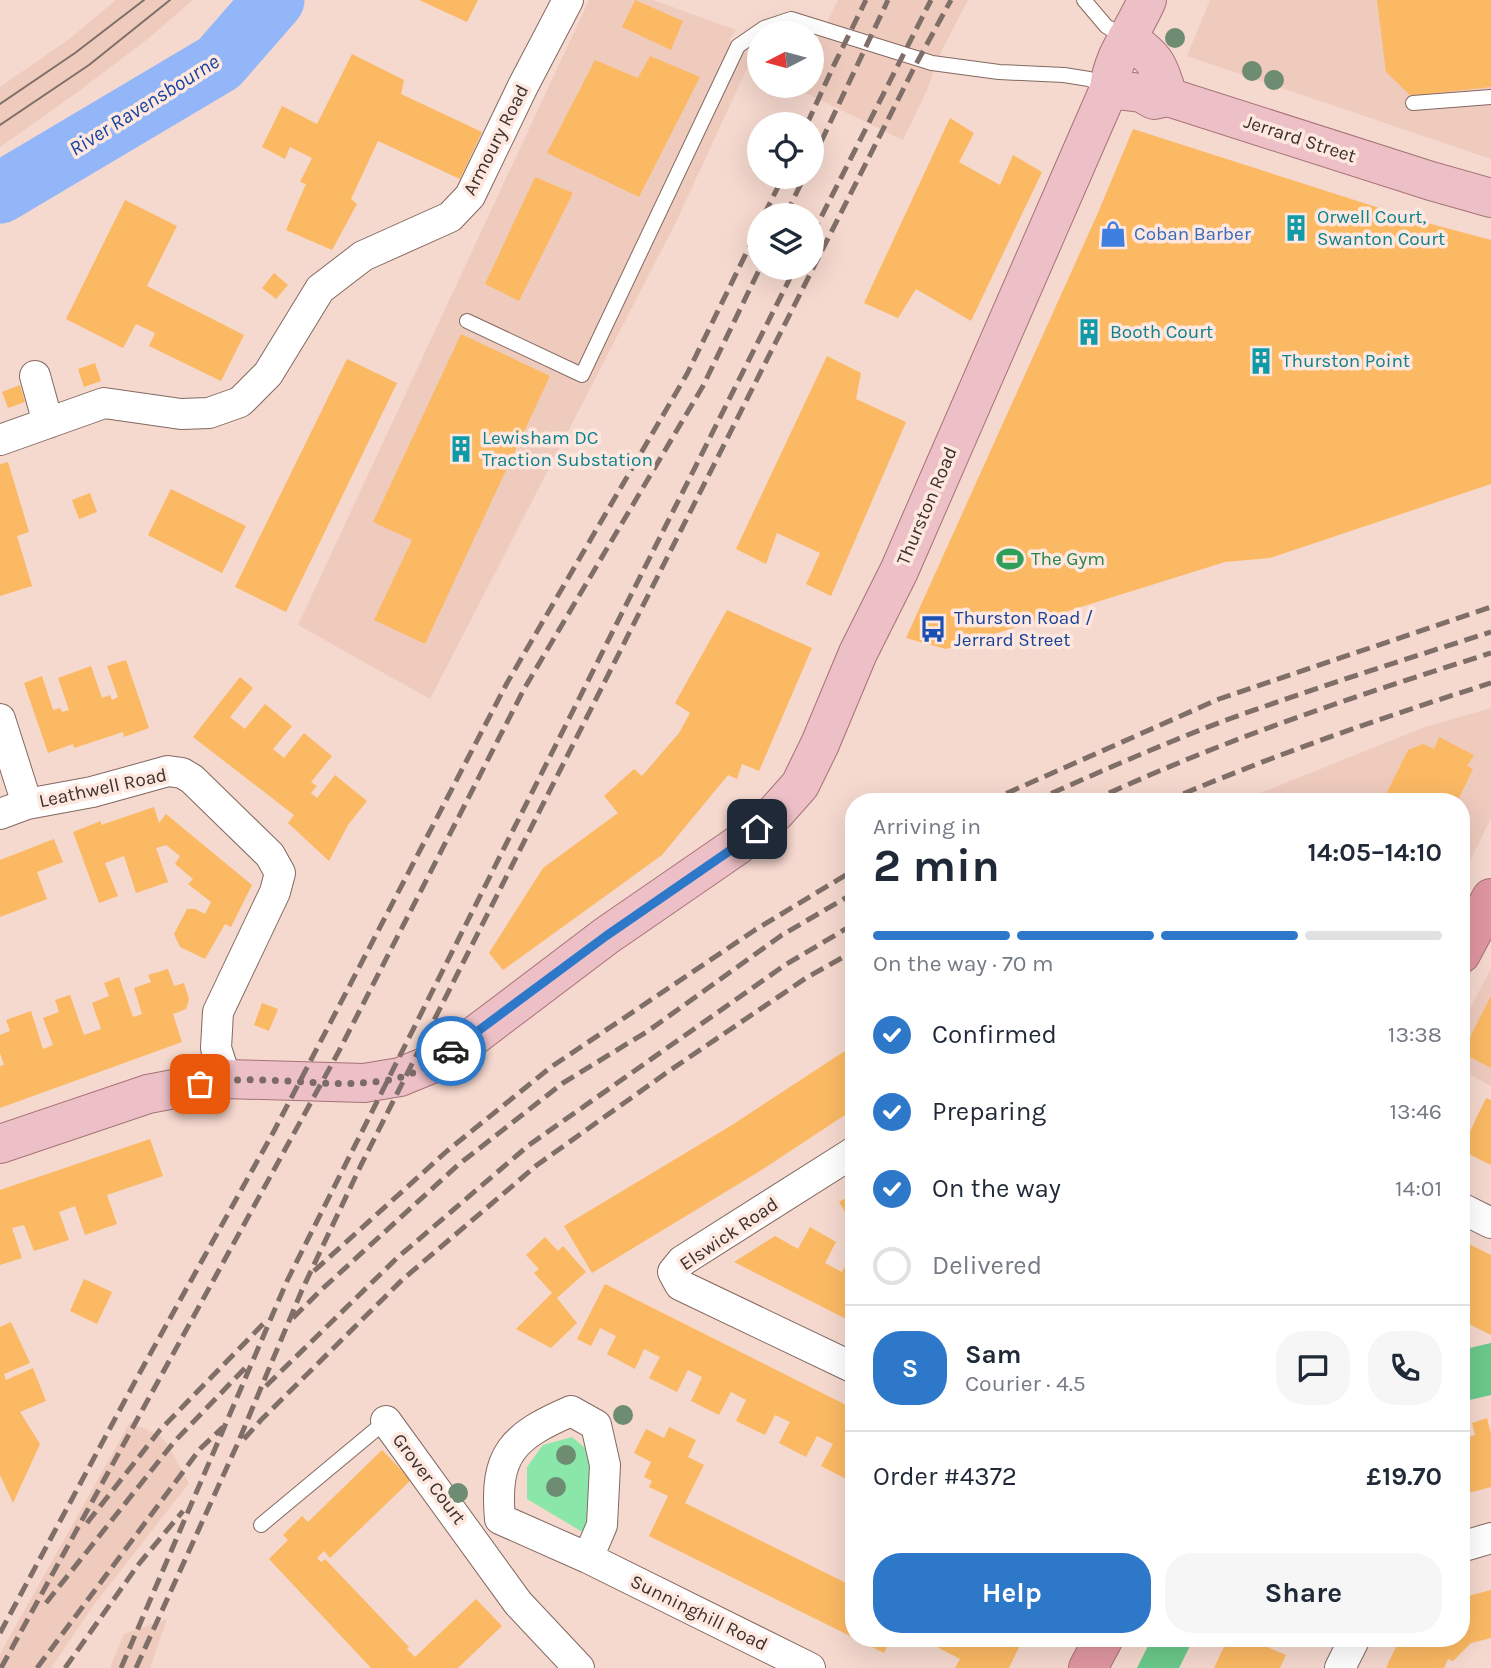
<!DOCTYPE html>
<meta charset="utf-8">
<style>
:root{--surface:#fff;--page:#f6f6f7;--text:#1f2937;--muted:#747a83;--line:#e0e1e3;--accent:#2e78c9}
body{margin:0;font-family:Karla,sans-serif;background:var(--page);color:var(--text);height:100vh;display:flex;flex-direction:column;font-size:26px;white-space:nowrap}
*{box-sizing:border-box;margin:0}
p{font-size:23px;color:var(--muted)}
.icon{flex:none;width:38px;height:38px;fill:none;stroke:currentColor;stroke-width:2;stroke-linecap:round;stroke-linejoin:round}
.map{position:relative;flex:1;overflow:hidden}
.side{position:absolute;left:845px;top:793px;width:625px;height:854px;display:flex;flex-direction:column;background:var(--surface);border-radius:28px;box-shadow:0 7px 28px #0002}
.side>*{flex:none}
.needle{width:46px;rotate:264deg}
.controls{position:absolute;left:747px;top:21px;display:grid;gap:14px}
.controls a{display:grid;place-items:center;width:77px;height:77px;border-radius:50%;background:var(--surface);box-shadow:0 7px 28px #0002;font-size:35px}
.pin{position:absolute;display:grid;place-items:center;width:60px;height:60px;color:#fff;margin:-30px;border-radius:14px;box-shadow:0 4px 10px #0006}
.courier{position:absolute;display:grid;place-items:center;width:70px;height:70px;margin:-35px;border:5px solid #2e78c9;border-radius:50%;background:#fff;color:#222;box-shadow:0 2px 9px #0007}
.head em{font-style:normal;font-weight:700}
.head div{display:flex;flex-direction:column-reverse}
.head{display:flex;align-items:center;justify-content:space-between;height:119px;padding:0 28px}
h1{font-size:46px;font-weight:700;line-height:52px}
.bar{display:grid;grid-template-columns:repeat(4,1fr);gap:10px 7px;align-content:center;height:84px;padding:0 28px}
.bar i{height:9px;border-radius:5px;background:var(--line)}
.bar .current{background:var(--accent)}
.bar p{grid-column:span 4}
.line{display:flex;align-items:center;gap:18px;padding:0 28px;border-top:2px solid var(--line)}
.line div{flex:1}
.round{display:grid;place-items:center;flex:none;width:74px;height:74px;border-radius:28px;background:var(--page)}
ol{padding:0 28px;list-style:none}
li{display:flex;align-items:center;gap:21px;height:77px}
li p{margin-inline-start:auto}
li .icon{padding:7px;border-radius:50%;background:var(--accent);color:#fff;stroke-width:4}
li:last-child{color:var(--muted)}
li i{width:38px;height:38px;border:4px solid var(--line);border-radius:50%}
.action{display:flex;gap:14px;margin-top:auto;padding:14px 28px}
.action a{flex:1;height:80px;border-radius:28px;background:var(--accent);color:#fff;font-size:28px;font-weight:700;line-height:80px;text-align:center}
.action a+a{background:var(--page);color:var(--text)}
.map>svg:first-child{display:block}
.built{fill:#efcbbe}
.green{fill:#8be7a9}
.forest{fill:#6ac98a}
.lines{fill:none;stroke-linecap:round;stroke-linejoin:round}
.river{stroke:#92b6f7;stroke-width:61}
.building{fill:#fbb963}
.lane-casing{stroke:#836960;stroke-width:16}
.street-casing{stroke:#836960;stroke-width:32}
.primary-casing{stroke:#a67277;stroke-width:40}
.highway-casing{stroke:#a67277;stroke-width:40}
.lane{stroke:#fff;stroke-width:14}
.street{stroke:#fff;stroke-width:30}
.primary{stroke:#ecc0c6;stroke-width:38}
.highway{stroke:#e096a0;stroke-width:38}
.tram{stroke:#806e68;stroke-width:2}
.rail{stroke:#806e68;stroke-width:5;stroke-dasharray:14 7;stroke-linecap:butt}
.tree{fill:#6e8c72}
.done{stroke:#7c6b65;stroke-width:7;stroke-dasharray:0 12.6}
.route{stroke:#2e78c9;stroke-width:9}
.labels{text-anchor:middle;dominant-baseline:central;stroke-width:7;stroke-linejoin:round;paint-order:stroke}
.street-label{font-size:19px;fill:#3b302c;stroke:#fee7de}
.culture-label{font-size:19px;fill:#0d838f;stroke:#fee7de;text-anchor:start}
.shop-label{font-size:19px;fill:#366cbe;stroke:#fee7de;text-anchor:start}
.leisure-label{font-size:19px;fill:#27864d;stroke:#fee7de;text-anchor:start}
.transit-label{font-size:19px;fill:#164399;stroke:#fee7de;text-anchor:start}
.water-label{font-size:21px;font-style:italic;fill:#15439f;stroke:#fee7de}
</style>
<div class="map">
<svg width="1491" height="1668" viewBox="0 0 1491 1668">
<rect width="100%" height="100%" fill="#f5d8ce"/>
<!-- built -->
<path class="built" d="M116 0H193L149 38 75 94 0 147V87L68 40Z
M589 0H653L736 30 729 40 755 51 675 224 430 699 298 625Z
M838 0H968L942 50 927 90 903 140 793 87 812 86V51Z
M1210 0H1491V159L1187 56Z
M1491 708V818L1461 879V802H1238L1425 727Z
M1491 968V1086L1461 1070V1026Z
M130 1422 160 1436 166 1442 189 1483 93 1606 51 1668H0V1654Z
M167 1619 150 1668H110L124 1634Z"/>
<!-- green -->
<path class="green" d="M572 1437 591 1453 586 1534 527 1499V1467L543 1445Z"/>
<!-- forest -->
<path class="forest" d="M1491 1343V1395L1461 1402V1350Z
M1152 1638H1194L1179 1668H1137Z"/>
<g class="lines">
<!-- river -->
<path class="river" d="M0 193 219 63 274 0"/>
</g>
<!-- building -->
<path class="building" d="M419 0H478L467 22Z
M635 0 683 21 671 50 622 27Z
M1377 0H1491V87L1411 96 1386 72Z
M352 54 404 80 401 94 482 132 460 179 378 141 351 199 357 204 332 250 286 230 306 184 300 182 312 158 290 147 285 159 262 147 282 106 317 124Z
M650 56 700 77 639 197 547 153 595 60 638 78Z
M950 118 974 133 959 162 1000 185 1013 155 1042 172 971 321 916 289 898 318 864 303Z
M1133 129 1420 221 1491 240V484L1270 558 1225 562 946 649 906 638 1097 215Z
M535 177 573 193 519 301 485 284Z
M125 200 177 226 147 286 244 335 221 381 149 346 155 333 136 324 123 348 66 319Z
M274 273 288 285 276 299 262 288Z
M461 334 550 376 425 644 374 620 412 540 373 522Z
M827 356 861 373 856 399 906 422 831 596 806 584 820 553 777 533 766 564 736 549Z
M347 359 397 383 286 612 235 587Z
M95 363 101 381 84 387 78 369Z
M20 385 25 402 8 408 2 392Z
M8 462 29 532 17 536 32 586 0 596V464Z
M171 489 246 526 222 573 148 535Z
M90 493 97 512 79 519 72 500Z
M727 610 812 648 759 771 742 764 737 779 728 775 662 855 503 970 489 953 543 868 618 813 604 796 634 769 642 776 679 733 690 713 675 703Z
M126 660 149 728 124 737 123 732 74 748 73 744 48 753 24 683 42 676 53 710 60 708 62 712 69 710 58 678 91 666 102 698 110 695 112 700 118 697 107 666Z
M240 677 253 688 230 717 245 729 265 704 292 726 273 749 284 758 304 733 332 756 311 782 317 786 311 793 317 798 335 775 367 801 348 825 329 861 288 823 294 815 193 737Z
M1439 737 1474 755 1467 766 1473 769 1457 802H1382L1408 750 1423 744 1434 749Z
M154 807 159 823 166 814 252 885 231 927 225 924 205 959 180 947 174 934 187 909H195L205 914 211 902 188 884 193 879 175 864 180 856 166 845 156 848 168 882 136 893 124 856 105 863 118 896 99 903 73 832 101 821V825Z
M54 839 63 862 37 872 47 899 0 917V860Z
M168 969 174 986 184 983 189 999 186 1009 173 1014 182 1042 0 1108V1066L4 1065 0 1053V1035L10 1031 6 1020 31 1011 43 1049 53 1045 43 1018 59 1012 55 1000 70 995 84 1035 101 1029 92 1003 109 996 104 983 119 977 133 1017 142 1014 134 988 151 982 148 975Z
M1491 996V1068L1462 1053Z
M262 1003 278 1009 269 1031 254 1025Z
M854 1045V1109L760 1171 592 1273 564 1226 732 1125Z
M1486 1098 1491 1100V1165L1461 1150Z
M150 1139 163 1176 107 1195 117 1224 85 1235 75 1206 59 1212 69 1240 34 1251 24 1225 12 1228 22 1258 0 1265V1190Z
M854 1193V1214L848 1217 839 1202Z
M810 1227 836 1242 825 1263 842 1272 854 1249V1323L734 1262 775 1236 798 1249Z
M545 1237 558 1251 563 1246 586 1272 557 1298 577 1323 551 1348 516 1329 552 1293 534 1273 539 1269 526 1255Z
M1461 1240 1491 1255V1335L1461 1320Z
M84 1279 112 1292 97 1324 70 1311Z
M605 1284 854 1409V1474L850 1481 821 1466 833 1444 817 1436 806 1457 779 1443 790 1422 775 1415 765 1435 736 1421 746 1400 731 1392 719 1415 691 1401 702 1377 688 1370 677 1392 649 1378 660 1357 644 1349 635 1369 607 1354 616 1336 600 1328 591 1346 577 1339Z
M11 1322 30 1363 4 1374 6 1380 33 1368 46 1401 20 1412 40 1444 13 1503 0 1475V1327Z
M1487 1418 1491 1434V1487L1461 1495V1439L1475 1435 1472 1423Z
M669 1427 696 1440 688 1457 704 1465 685 1503 854 1587V1638H891L884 1653 854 1638 649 1536 668 1496 649 1487 652 1481 644 1477 651 1462 634 1453 646 1429 664 1438Z
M382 1450 411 1480 330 1558 324 1551 317 1558 321 1562 325 1559 409 1647 407 1649 415 1657 476 1599 502 1626 458 1668H371L269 1559 288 1540 283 1535 302 1516 308 1522Z
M1491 1590V1638L1471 1643 1453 1661 1448 1659 1444 1668H1386L1400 1638H1461V1598Z
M938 1638H1021L1023 1639 1009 1668H955L960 1659 935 1646Z
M1228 1638H1260L1258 1643 1286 1655 1280 1668H1214Z
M1272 1638H1295L1291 1647Z"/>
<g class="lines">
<defs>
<path id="lane" d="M1084 0 1106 26 1125 38
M1413 103 1491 97
M467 321 582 375 738 46 764 28 791 19 932 63 999 72 1064 75 1089 79 1107 87
M261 1525 386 1421"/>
<path id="street" d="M35 376 48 423
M0 440 104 403 181 414 209 413 240 402 268 374 320 289 363 256 450 217 470 196 523 86 568 0
M0 719 27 804
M0 814 27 804 92 792 168 771 182 773 192 779 270 855 280 873 275 892 218 1012 216 1048 226 1079
M854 1152 682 1261 673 1272 680 1285 854 1368
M1461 1208 1491 1223
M386 1421 518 1603 579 1668
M500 1519 588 1558 810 1668
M500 1519C494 1454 513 1436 571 1411L596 1425 605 1465 602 1525 588 1558
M1461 1547 1491 1538
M1340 1668 1355 1638"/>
<path id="primary" d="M1127 38C1155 57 1159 64 1168 97
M1109 89 1141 93 1154 100 1168 97 1431 181 1491 198
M0 1144 148 1094 226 1079 364 1083 400 1077 434 1063 474 1036 606 936 738 845 776 812 800 785 820 744 858 653 899 571 1109 89C1112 55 1134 31 1147 0"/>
<path id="highway" d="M1461 954 1491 898
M1088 1668 1104 1638"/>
</defs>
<!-- lane casing -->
<use href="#lane" class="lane-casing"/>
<!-- street casing -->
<use href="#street" class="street-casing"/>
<!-- primary casing -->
<use href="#primary" class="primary-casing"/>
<!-- highway casing -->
<use href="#highway" class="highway-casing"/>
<!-- lane -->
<use href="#lane" class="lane"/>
<!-- street -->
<use href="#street" class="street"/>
<!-- primary -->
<use href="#primary" class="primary"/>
<!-- highway -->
<use href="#highway" class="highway"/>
<!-- tram -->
<path class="tram" d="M0 104 75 53 144 0
M0 125 89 65 170 0"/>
<!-- rail -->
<path class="rail" d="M807 124 833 67 866 0
M812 161 888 0
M764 215 783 177
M786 215 804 177
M812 235 931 0
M987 802 1219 699 1491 607
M1032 802C1097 773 1162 744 1229 719 1315 688 1403 660 1491 632
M1090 802C1219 741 1355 696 1491 653
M1164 802C1271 756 1380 718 1491 683
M314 1271 447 1151 551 1067 755 930 854 870
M293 1318 320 1291 458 1165 563 1083 648 1031 782 935 854 893
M266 1386 397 1258 529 1145 785 965 854 924
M244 1439 261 1420 402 1280 537 1165 669 1071 806 978 854 951
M87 1523 160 1430 268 1319
M46 1603 174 1442 247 1366
M0 1633 138 1376 274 1131 507 683 687 374 760 225
M1 1668 339 1051 524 689 703 386 760 268
M37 1668 200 1449 223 1427
M65 1668 138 1565 183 1511
M121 1668 287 1281 795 268
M136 1668 237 1445 302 1290 361 1165 915 66 951 0"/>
</g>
<!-- trees -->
<g class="tree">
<circle cx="1175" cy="38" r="10"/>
<circle cx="1252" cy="71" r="10"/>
<circle cx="1274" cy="80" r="10"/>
<circle cx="623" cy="1415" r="10"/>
<circle cx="566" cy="1455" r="10"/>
<circle cx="556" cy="1487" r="10"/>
<circle cx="458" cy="1493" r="10"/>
</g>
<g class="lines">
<!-- done -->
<path class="done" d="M200 1084C265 1071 333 1093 398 1078 417 1073 435 1062 451 1051"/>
<!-- route -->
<path class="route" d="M451 1051 606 936 738 845 757 829"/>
</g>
<!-- icons -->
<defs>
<symbol id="building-bare" viewBox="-9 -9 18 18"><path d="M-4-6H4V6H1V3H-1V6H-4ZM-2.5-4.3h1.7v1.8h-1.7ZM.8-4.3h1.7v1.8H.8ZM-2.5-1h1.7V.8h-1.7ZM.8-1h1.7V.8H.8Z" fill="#0f9aa8" stroke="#fee7de" stroke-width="2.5" paint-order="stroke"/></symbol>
<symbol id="shop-bare" viewBox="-9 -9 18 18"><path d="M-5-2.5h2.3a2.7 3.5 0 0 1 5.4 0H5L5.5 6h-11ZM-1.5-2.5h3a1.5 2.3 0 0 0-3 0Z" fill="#3f7fe0" stroke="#fee7de" stroke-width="2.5" paint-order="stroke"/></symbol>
<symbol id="stadium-bare" viewBox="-9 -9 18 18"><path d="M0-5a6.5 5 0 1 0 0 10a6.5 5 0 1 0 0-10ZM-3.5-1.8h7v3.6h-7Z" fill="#2e9e5b" stroke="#fee7de" stroke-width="2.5" paint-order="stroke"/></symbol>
<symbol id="bus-bare" viewBox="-9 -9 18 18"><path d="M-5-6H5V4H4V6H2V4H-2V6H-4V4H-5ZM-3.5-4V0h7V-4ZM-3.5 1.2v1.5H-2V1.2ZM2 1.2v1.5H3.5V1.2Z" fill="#1a4fb4" stroke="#fee7de" stroke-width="2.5" paint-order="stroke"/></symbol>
</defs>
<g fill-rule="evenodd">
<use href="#building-bare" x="1277" y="209" width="38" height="38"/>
<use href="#shop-bare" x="1094" y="215" width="38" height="38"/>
<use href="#building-bare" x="1070" y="313" width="38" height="38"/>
<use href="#building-bare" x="1242" y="342" width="38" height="38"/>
<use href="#building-bare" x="442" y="430" width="38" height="38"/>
<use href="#stadium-bare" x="991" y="540" width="38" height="38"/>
<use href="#bus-bare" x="914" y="610" width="38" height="38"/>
</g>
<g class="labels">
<!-- street labels -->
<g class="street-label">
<text transform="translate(1300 139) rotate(18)">Jerrard Street</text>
<text transform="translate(496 140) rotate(-63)">Armoury Road</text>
<text transform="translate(927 506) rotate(-67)">Thurston Road</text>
<text transform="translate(103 788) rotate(-12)">Leathwell Road</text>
<text transform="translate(729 1234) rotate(-34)">Elswick Road</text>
<text transform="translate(429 1479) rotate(53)">Grover Court</text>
<text transform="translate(699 1613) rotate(26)">Sunninghill Road</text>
</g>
<!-- culture labels -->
<g class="culture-label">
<text x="1317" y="217">Orwell Court,<tspan x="1317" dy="22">Swanton Court</tspan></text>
<text x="1110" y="332">Booth Court</text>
<text x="1282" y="361">Thurston Point</text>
<text x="482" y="438">Lewisham DC<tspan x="482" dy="22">Traction Substation</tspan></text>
</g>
<!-- shop labels -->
<g class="shop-label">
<text x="1134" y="234">Coban Barber</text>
</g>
<!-- leisure labels -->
<g class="leisure-label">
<text x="1031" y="559">The Gym</text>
</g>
<!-- transit labels -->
<g class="transit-label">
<text x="954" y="618">Thurston Road /<tspan x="954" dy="22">Jerrard Street</tspan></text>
</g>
<!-- water labels -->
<g class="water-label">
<text transform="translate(144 105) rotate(-32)">River Ravensbourne</text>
</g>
</g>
</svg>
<div class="controls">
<a><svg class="needle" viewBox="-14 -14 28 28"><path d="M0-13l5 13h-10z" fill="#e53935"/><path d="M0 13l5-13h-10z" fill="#747a83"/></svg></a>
<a><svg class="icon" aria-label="locate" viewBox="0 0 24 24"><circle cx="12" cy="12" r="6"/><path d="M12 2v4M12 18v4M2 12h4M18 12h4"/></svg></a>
<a><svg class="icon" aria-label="layers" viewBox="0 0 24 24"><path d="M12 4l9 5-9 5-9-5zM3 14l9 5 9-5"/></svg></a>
</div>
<div class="pin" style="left:200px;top:1084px;background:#ea580c"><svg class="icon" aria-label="bag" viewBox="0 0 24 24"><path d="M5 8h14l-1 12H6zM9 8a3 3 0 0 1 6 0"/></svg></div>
<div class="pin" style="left:757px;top:829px;background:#1f2937"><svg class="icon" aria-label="home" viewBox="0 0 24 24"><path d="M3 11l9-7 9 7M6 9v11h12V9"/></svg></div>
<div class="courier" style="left:451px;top:1051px"><svg class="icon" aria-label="car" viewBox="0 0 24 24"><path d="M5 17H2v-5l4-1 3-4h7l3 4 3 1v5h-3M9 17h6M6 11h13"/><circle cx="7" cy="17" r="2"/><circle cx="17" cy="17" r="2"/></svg></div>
<section class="side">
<div class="head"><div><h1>2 min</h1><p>Arriving in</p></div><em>14:05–14:10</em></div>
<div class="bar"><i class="current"></i><i class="current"></i><i class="current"></i><i></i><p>On the way · 70 m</p></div>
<ol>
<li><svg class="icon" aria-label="check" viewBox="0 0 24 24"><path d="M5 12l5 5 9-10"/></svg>Confirmed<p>13:38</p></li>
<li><svg class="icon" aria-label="check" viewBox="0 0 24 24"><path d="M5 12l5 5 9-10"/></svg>Preparing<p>13:46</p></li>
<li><svg class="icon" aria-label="check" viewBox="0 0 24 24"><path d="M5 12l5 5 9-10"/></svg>On the way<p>14:01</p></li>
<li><i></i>Delivered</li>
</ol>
<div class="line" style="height:126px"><b class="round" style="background:var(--accent);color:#fff">S</b><div><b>Sam</b><p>Courier · 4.5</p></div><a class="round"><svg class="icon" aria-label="chat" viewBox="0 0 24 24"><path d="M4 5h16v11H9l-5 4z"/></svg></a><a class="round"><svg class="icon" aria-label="phone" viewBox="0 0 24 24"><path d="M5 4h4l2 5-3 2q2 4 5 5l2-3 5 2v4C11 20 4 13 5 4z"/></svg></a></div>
<div class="line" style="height:91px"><div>Order #4372</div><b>£19.70</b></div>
<div class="action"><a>Help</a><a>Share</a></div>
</section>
</div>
